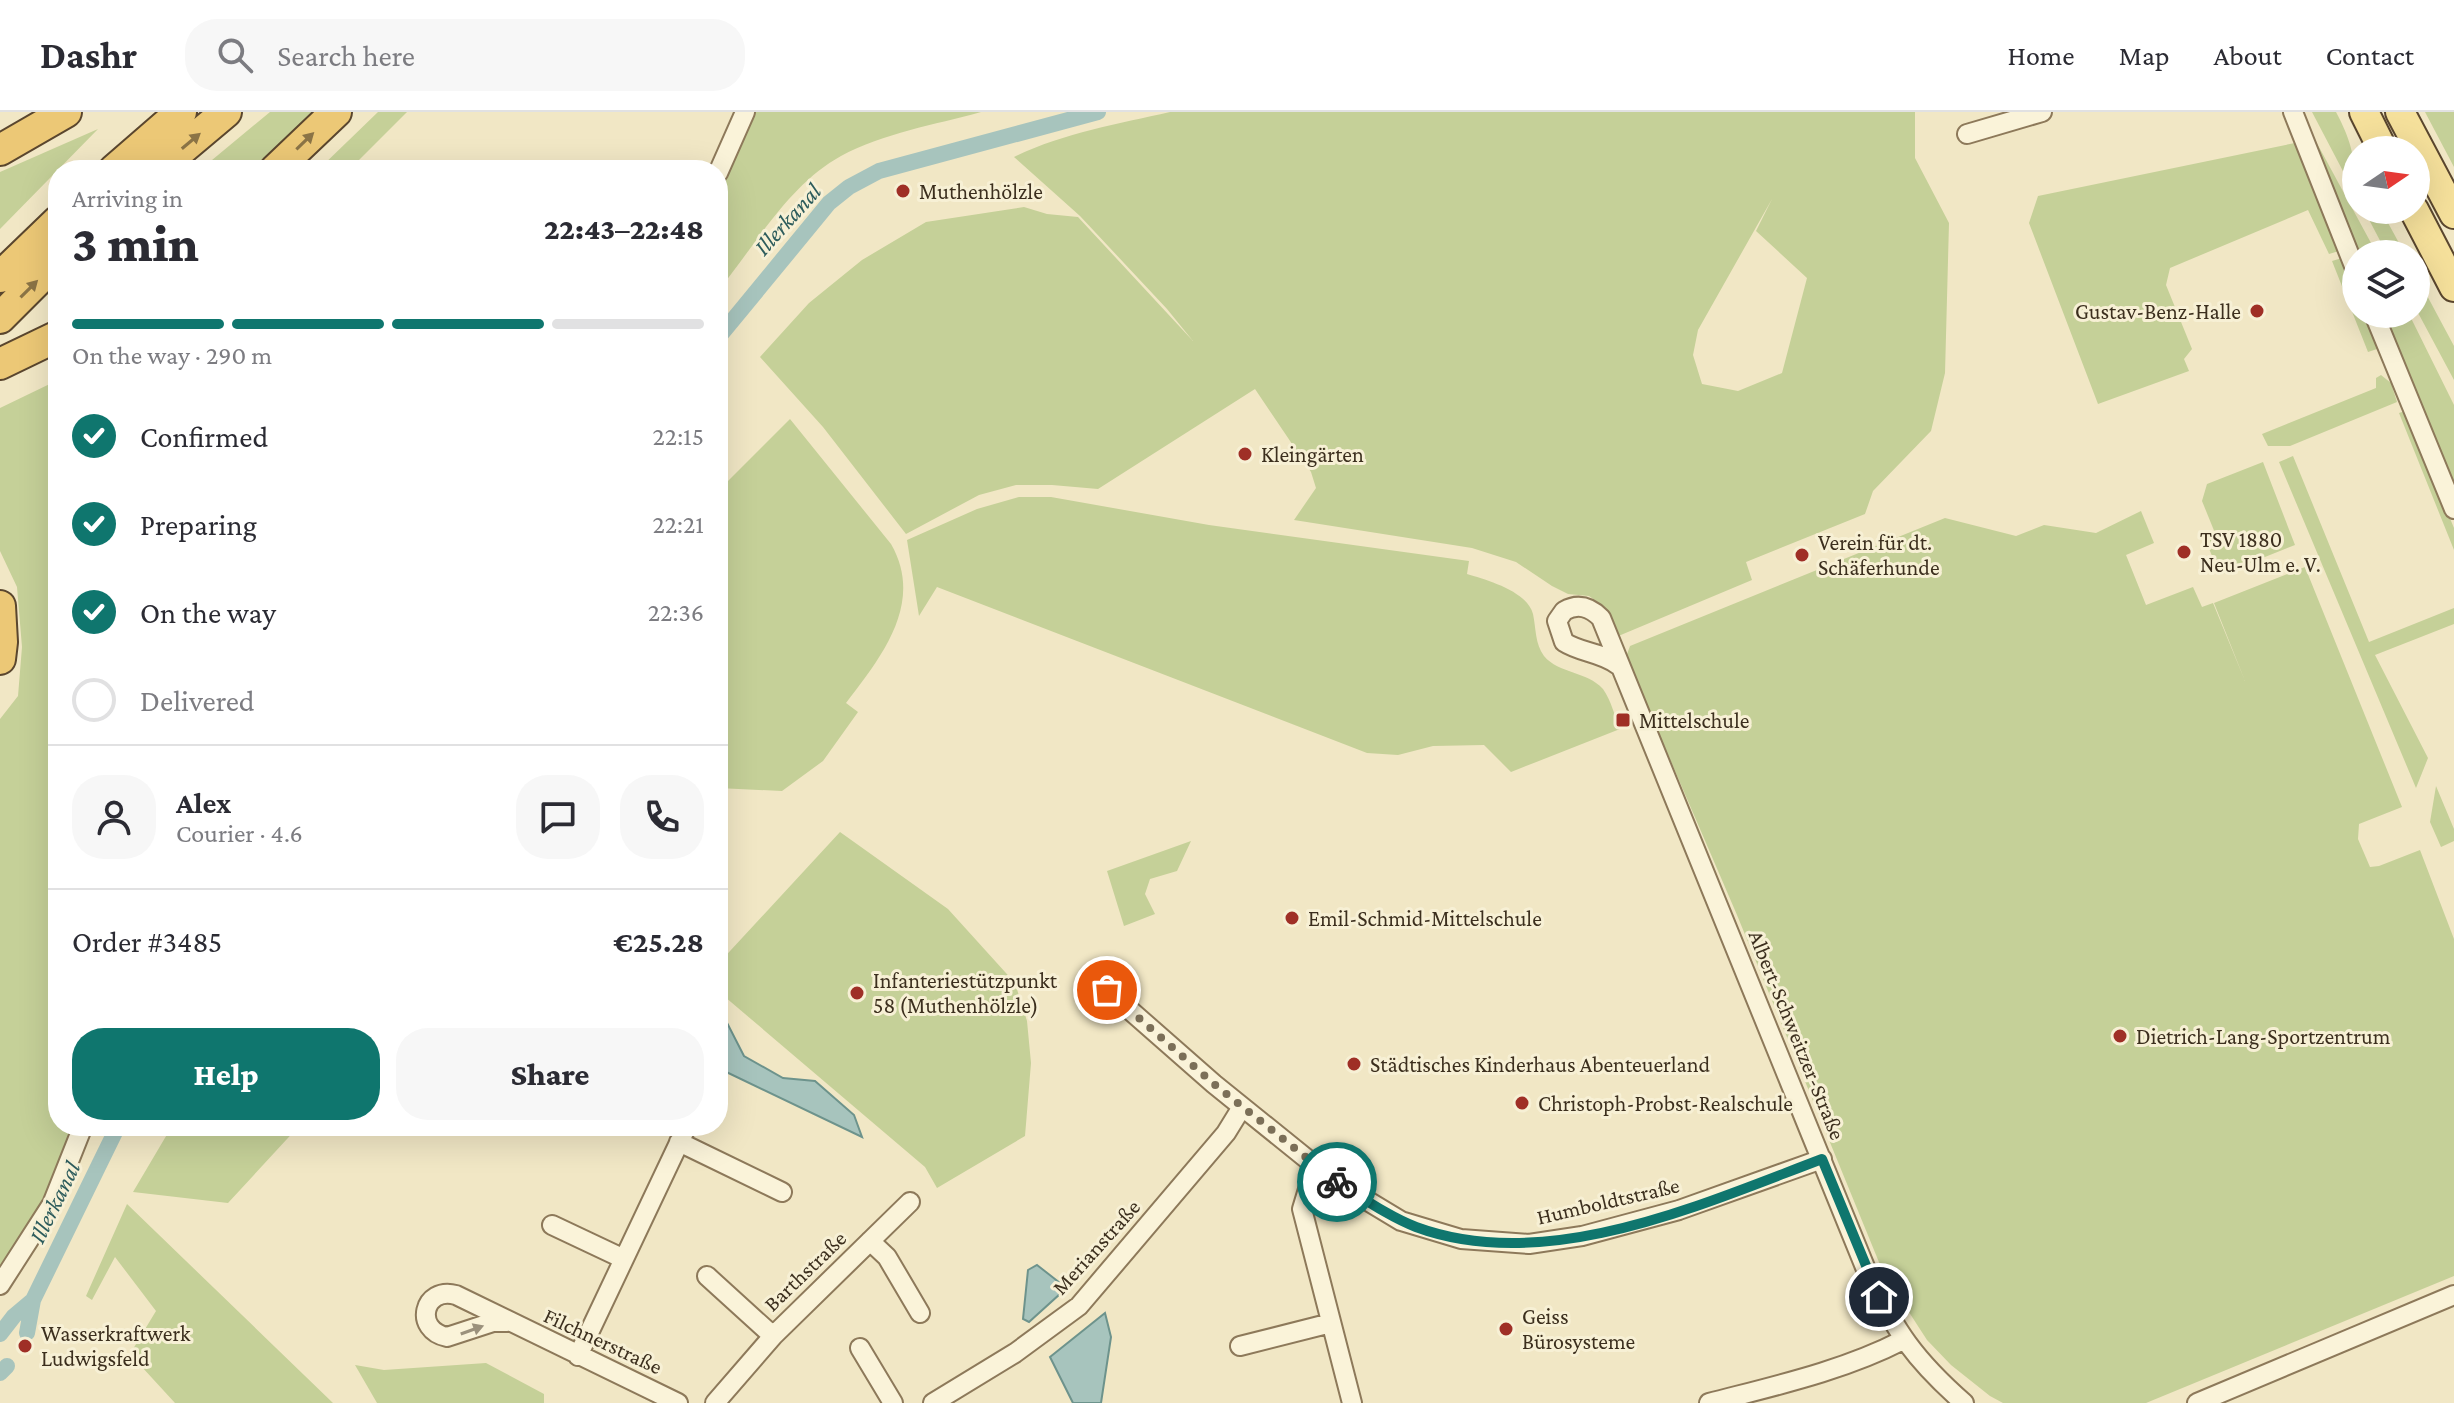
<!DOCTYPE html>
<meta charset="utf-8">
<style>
:root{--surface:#fff;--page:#f7f7f7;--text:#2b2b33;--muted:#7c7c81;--line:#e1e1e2;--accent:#0f766e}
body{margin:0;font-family:"Crimson Pro",serif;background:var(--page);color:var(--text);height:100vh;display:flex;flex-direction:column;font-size:30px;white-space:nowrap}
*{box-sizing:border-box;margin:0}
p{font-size:26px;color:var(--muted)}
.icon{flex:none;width:44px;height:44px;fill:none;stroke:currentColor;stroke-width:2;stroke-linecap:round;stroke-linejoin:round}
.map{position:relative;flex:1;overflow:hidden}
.side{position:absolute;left:48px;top:48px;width:680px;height:976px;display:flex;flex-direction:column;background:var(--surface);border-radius:32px;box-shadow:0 8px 32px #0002}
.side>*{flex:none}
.needle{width:52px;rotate:77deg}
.fabs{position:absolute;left:2342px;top:24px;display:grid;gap:16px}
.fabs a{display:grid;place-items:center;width:88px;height:88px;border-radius:50%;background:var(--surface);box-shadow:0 8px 32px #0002;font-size:40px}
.pin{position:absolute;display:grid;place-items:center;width:68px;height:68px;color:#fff;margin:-34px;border:4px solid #fff;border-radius:50%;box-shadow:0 2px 8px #0007}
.courier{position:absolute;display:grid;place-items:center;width:80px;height:80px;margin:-40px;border:6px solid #0f766e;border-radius:50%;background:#fff;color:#222;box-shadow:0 2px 10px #0007}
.headline em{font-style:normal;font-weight:800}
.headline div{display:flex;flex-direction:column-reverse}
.headline{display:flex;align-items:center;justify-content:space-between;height:136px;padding:0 24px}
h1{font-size:52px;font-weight:800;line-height:60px}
.bar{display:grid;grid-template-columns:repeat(4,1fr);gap:12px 8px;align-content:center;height:96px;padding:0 24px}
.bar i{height:10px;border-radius:6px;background:var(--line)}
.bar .on{background:var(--accent)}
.bar p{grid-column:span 4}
.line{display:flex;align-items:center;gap:20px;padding:0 24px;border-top:2px solid var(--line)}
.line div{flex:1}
.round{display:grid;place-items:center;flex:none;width:84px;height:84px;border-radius:32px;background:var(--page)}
ol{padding:0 24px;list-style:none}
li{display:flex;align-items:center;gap:24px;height:88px}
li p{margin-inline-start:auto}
li .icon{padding:8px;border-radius:50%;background:var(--accent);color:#fff;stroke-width:4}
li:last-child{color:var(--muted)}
li i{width:44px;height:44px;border:4px solid var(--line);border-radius:50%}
.button{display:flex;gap:16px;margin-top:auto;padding:16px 24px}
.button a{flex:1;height:92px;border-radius:32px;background:var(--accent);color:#fff;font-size:32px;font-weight:800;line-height:92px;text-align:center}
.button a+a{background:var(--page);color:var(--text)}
header{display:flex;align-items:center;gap:48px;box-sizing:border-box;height:112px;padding:0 40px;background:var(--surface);border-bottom:2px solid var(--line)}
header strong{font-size:38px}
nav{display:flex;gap:44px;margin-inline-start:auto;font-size:28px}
.search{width:560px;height:72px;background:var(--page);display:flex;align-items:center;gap:20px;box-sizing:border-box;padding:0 28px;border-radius:32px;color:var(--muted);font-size:30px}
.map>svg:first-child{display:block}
.green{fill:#c5d098;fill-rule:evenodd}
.water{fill:#a7c4bd;stroke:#6d938c;stroke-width:2}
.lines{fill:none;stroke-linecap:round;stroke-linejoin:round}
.canal{stroke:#a7c4bd;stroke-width:16}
.minor-casing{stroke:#8d795a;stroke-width:22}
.primary-casing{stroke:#5a462e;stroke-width:32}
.trunk-casing{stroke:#5a462e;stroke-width:34}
.minor{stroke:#faf3d9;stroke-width:18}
.primary{stroke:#f5e09b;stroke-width:28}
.trunk{stroke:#ecc876;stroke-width:30}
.oneway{fill:#8b7446}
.oneway2{fill:#9b917c}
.done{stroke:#7b6f58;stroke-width:8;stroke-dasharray:0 14.4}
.route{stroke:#0f766e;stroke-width:10}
.poi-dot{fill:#9f2f26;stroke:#f7f0d5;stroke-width:3}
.labels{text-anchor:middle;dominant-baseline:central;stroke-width:6;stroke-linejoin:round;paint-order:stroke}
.poi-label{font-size:22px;fill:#3c2f1e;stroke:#f7f0d5;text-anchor:start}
.street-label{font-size:22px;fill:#3c2f1e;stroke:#f7f0d5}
.water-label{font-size:24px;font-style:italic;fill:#2d5c5c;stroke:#f7f0d5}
</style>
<header>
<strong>Dashr</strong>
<div class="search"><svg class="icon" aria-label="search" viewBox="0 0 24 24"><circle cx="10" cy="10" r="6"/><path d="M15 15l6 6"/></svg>Search here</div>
<nav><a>Home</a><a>Map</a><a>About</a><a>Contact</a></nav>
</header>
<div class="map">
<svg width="2454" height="1291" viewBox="0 0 2454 1291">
<rect width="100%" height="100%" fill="#f1e7c5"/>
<!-- green -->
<path class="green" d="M270 0H317L251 58H200Z
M378 0H407L349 58H318Z
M753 0H981C934 13 884 21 841 44 790 72 757 130 722 174L718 171V82Z
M1170 0H1915V46L1949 111 1945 261 1931 319 1873 379 1865 402 1746 450 1752 468 1616 525 1606 496 1589 484 1568 482 1552 474 1516 450 1472 436 1294 408 1316 376 1311 360 1255 277 1098 377 1052 373H1016L979 383 906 422 823 315 760 245 809 191 862 148 926 110 1024 95 1047 102 1078 105 1193 229 1167 197 1080 104 1014 45C1063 21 1118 12 1170 0ZM1772 87 1756 119 1807 166 1782 261 1738 279 1702 272 1693 243 1698 218Z
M2300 0 2377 142H2356Z
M2312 0H2336C2352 30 2356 49 2356 84Z
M2425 0H2454V55Z
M98 17 0 117V60Z
M2295 31 2339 139 2329 142 2308 98 2170 156 2166 173 2192 237 2184 247 2189 259 2098 292 2029 111 2038 84Z
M2364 98H2381L2405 142H2387Z
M2342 146 2356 178V202H2366L2380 236 2368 240 2332 149Z
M2416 163 2454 234V268L2416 197Z
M2378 202H2409L2454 293V381Z
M2381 263 2391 271 2397 290 2290 334H2268L2262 322 2376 276V266Z
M58 268V1014H80L9 1174 0 1182V607L18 584 22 535 17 475 0 439V296Z
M2405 299 2454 416V438L2399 301Z
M790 307 891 432C925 491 881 545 846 591L858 600 823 649 782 679 718 676V379Z
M2293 344 2369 530 2454 496V512L2375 543 2428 646 2416 676 2279 350Z
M2263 350 2295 433 2220 463 2205 427 2215 421 2202 389 2207 372Z
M1019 385H1051L1209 413 1469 449 1467 462C1487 468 1527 479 1533 502 1536 516 1535 532 1544 544 1559 562 1587 559 1603 577 1611 588 1615 605 1620 617L1511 660 1484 633 1433 634 1398 643 1367 641 937 475 919 504 907 428 977 397Z
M2141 399 2154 431 2126 443 2146 493 2193 475 2202 495 2213 491 2245 569 2214 491 2305 455 2402 695 2359 712 2358 727 2370 755 2379 754 2420 738 2454 827V1164L2146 1291H2003L1990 1284 1951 1253 1927 1228 1883 1160 1737 803 1626 545 1630 534 1945 406 2016 424 2044 413 2096 421Z
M2436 674 2454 717V729L2441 735 2430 710Z
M840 720 948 797 1015 871 1027 909 1031 951 1025 1024 937 1076 925 1055 718 879V852Z
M1191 729 1177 759 1150 767 1145 782 1155 802 1124 814 1107 759Z
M172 1014H299L228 1091 133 1080Z
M127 1092 333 1291H175L130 1242 156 1199 115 1145 92 1188 86 1184Z
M486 1251 544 1282V1291H377L355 1253 384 1258Z"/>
<!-- water -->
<path class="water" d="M718 901H722L744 944 783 966 815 969 854 1003 862 1025 718 956Z
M1037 1153 1060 1171 1061 1181 1029 1210 1023 1207 1028 1158Z
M1105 1201 1111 1225 1101 1291H1073L1050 1245Z"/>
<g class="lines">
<!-- canal -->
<path class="canal" d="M718 226 829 91 849 75 879 59 1098 0
M27 1221 33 1188
M0 1222 14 1204 33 1188 118 1014
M0 1261 7 1254"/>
<defs>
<path id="minor" d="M2293 0 2356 159
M1967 22 2042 0
M718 61 745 0
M2374 202 2454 397
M1618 553C1601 540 1581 541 1564 530L1557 509 1564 499C1578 491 1590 495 1601 506L1867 1160C1895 1219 1915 1248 1964 1291
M1099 871 1214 972 1333 1068 1401 1109 1461 1127 1529 1132 1582 1124 1679 1098 1822 1047
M679 1030 782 1080
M1320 1058 1309 1074 1302 1097 1352 1291
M552 1113 624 1147
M870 1129 887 1145 920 1201
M707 1164 773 1224
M0 1173 52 1092 83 1014
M507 1210H493L447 1225C413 1218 423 1174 456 1183L678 1291
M1240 1234 1331 1211
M860 1236 893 1291
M578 1244 687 1014
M715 1291 773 1224 910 1090
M933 1291 1015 1241 1079 1194 1226 1021 1242 995
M1709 1291C1774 1274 1843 1259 1903 1228
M2197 1291 2454 1183"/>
<path id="primary" d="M2364 0 2383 38
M2400 0 2454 102
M2414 98 2454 175"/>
<path id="trunk" d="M0 38 66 0
M114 58 181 0
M157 58 226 0
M275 58 336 0
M0 165 58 109
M0 206 58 148
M0 252 58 224
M0 494 2 530 0 547"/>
</defs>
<!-- minor casing -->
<use href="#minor" class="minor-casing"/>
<!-- primary casing -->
<use href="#primary" class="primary-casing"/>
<!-- trunk casing -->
<use href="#trunk" class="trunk-casing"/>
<!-- minor -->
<use href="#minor" class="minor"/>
<!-- primary -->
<use href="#primary" class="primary"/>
<!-- trunk -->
<use href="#trunk" class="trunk"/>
</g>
<!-- one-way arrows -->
<defs><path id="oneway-solid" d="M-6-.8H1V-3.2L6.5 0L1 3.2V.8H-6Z" transform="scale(2)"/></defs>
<g class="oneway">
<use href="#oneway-solid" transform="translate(191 29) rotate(-40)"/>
<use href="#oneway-solid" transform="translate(305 29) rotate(-44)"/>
<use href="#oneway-solid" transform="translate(29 177) rotate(-45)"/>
</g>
<use class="oneway2" href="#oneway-solid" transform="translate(472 1218) rotate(-20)"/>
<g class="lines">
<!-- done -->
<path class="done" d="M1107 878 1214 972 1337 1070"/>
<!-- route -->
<path class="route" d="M1337 1070C1363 1086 1388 1104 1416 1115 1546 1163 1700 1093 1822 1047L1879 1185"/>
</g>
<!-- markers -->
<g class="poi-dot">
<circle cx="903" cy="79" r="8"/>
<circle cx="2257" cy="199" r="8"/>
<circle cx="1245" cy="342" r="8"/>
<circle cx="2184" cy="440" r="8"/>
<circle cx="1802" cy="443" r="8"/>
<rect x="1615" y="600" width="16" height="16" rx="4"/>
<circle cx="1292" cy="806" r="8"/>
<circle cx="857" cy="881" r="8"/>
<circle cx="2120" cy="924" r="8"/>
<circle cx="1354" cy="952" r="8"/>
<circle cx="1522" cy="991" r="8"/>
<circle cx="1506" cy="1217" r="8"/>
<circle cx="25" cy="1234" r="8"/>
</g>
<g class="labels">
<!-- poi labels -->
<g class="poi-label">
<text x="919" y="79">Muthenhölzle</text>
<text x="2241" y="199" text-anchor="end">Gustav-Benz-Halle</text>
<text x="1261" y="342">Kleingärten</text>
<text x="2200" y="427">TSV 1880<tspan x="2200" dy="25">Neu-Ulm e. V.</tspan></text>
<text x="1818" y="430">Verein für dt.<tspan x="1818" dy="25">Schäferhunde</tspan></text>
<text x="1639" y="608">Mittelschule</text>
<text x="1308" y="806">Emil-Schmid-Mittelschule</text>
<text x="873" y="868">Infanteriestützpunkt<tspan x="873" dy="25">58 (Muthenhölzle)</tspan></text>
<text x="2136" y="924">Dietrich-Lang-Sportzentrum</text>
<text x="1370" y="952">Städtisches Kinderhaus Abenteuerland</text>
<text x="1538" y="991">Christoph-Probst-Realschule</text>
<text x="1522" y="1204">Geiss<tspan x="1522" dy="25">Bürosysteme</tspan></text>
<text x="41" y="1221">Wasserkraftwerk<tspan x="41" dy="25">Ludwigsfeld</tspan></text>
</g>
<!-- street labels -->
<g class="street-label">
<text transform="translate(1797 923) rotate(68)">Albert-Schweitzer-Straße</text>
<text transform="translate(1608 1089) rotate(-13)">Humboldtstraße</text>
<text transform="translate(1096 1135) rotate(-48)">Merianstraße</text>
<text transform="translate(805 1159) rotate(-44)">Barthstraße</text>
<text transform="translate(603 1229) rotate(25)">Filchnerstraße</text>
</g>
<!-- water labels -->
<g class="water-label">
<text transform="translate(787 107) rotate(-48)">Illerkanal</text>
<text transform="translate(54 1090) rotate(-64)">Illerkanal</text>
</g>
</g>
</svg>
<div class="fabs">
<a><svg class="needle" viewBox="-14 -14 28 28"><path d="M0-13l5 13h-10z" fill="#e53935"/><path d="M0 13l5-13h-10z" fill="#7c7c81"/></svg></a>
<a><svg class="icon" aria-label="layers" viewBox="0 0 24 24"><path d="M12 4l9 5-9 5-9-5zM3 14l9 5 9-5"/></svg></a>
</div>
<div class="pin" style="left:1107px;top:878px;background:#ea580c"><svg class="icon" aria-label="bag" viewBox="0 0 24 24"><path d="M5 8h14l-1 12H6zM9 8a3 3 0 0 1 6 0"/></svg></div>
<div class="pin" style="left:1879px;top:1185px;background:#1f2937"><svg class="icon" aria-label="home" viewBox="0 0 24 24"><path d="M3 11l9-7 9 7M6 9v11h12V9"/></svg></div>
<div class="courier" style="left:1337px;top:1070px"><svg class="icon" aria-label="bike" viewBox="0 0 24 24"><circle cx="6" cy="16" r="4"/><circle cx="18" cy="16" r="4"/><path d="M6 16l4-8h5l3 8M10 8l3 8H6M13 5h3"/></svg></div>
<section class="side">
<div class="headline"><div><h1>3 min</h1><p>Arriving in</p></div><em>22:43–22:48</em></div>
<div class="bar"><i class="on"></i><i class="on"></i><i class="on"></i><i></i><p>On the way · 290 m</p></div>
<ol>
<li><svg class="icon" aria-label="check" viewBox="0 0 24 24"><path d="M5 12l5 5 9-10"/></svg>Confirmed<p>22:15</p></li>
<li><svg class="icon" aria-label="check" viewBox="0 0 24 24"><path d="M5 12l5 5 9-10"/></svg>Preparing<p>22:21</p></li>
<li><svg class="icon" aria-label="check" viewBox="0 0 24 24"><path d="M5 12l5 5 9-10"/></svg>On the way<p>22:36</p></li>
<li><i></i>Delivered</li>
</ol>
<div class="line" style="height:144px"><a class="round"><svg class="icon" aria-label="person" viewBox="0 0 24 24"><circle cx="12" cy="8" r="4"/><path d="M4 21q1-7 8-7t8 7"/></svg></a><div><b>Alex</b><p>Courier · 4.6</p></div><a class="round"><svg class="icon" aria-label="chat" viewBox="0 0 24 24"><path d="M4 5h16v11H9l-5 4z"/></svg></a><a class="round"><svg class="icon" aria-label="phone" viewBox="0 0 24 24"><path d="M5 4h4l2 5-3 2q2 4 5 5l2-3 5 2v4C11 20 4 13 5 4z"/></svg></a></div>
<div class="line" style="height:104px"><div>Order #3485</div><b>€25.28</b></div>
<div class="button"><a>Help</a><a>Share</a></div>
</section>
</div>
